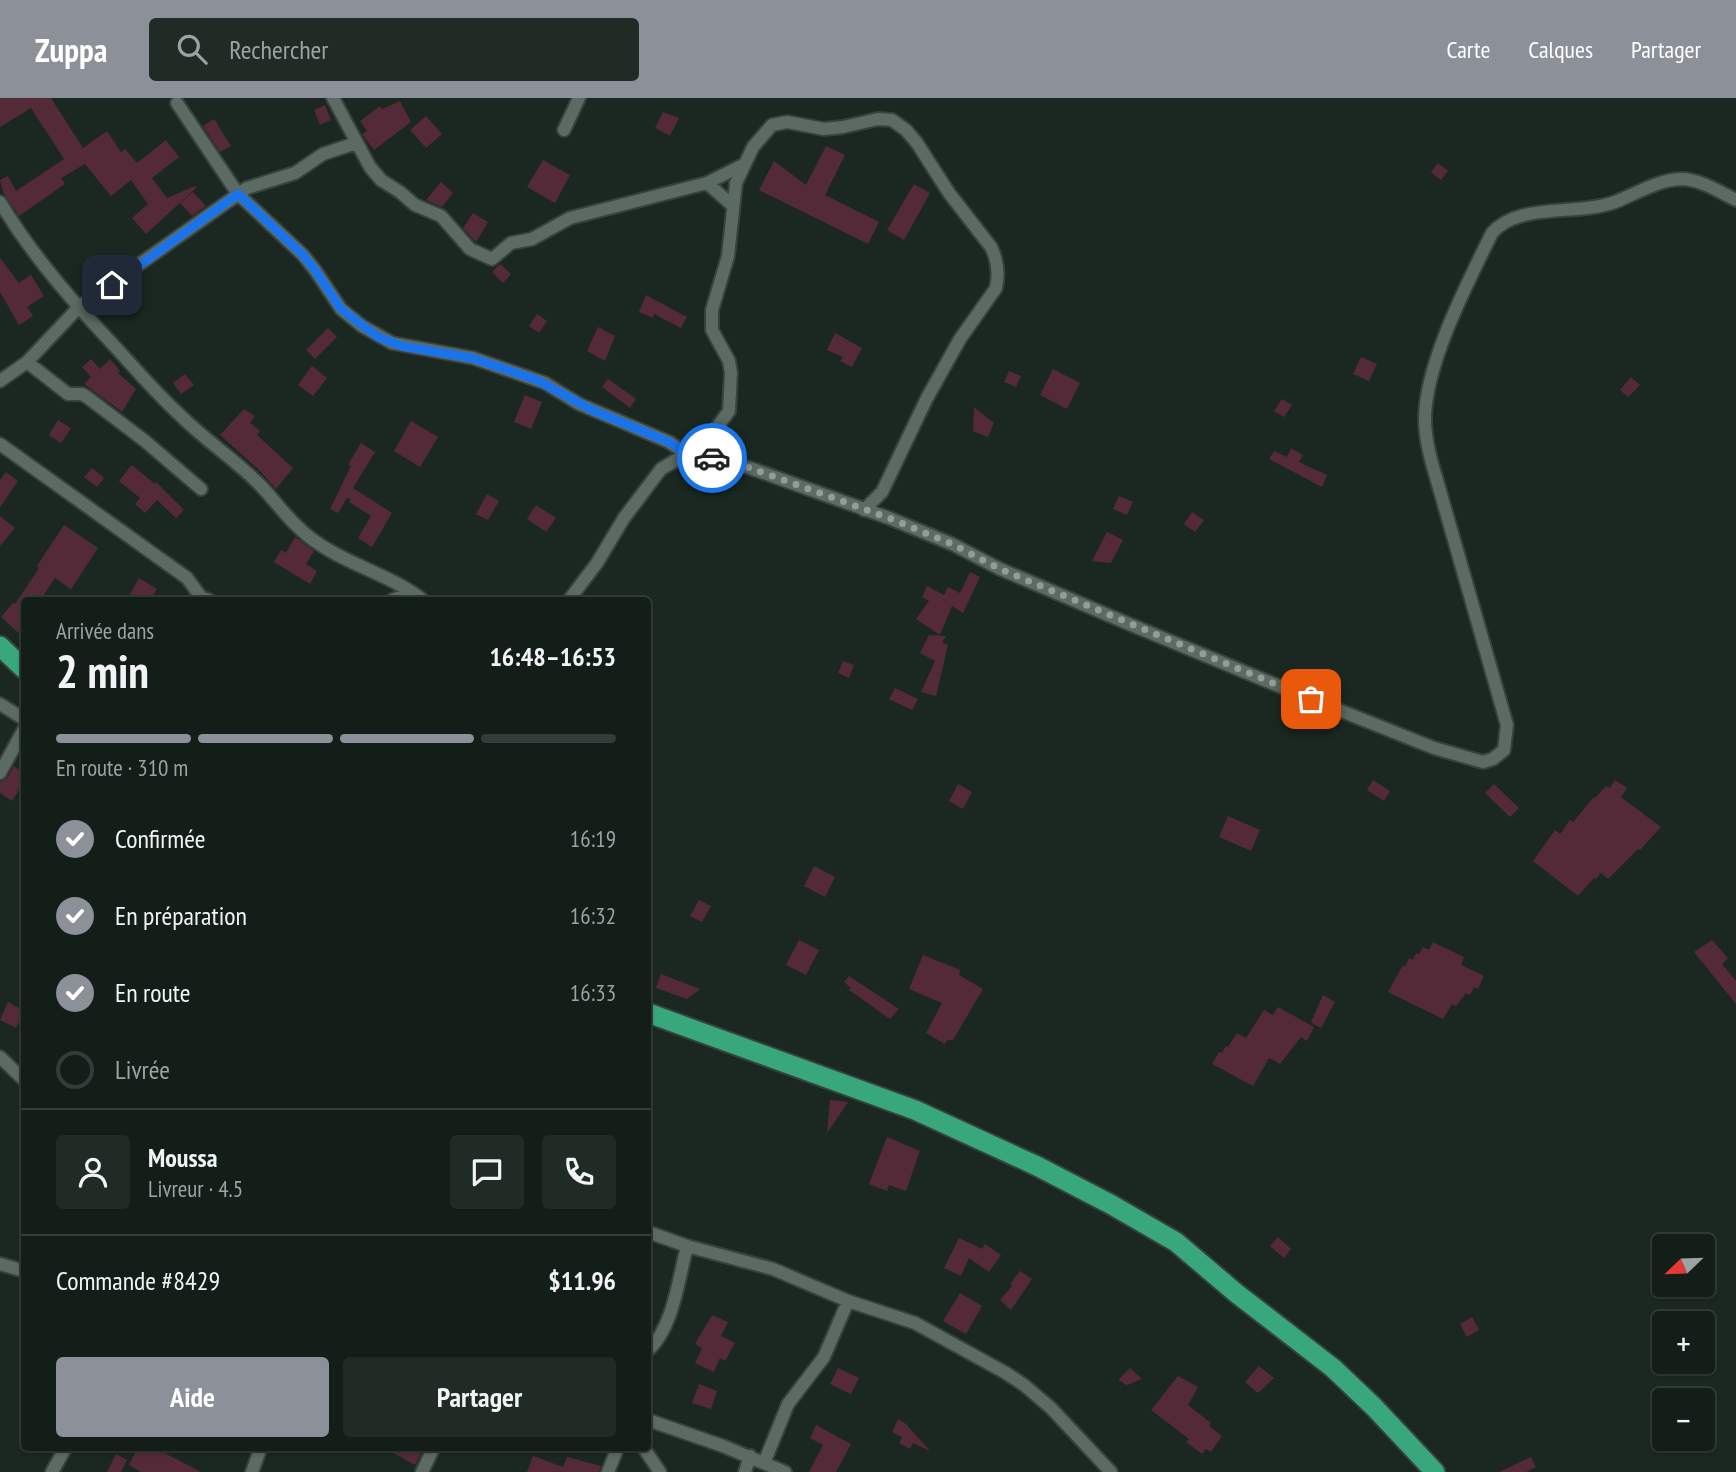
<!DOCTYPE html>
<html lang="fr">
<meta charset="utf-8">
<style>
:root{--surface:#141e19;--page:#212b26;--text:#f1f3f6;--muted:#9da2a2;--line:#333c38;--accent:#8c9099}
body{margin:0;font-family:"PT Sans Narrow",sans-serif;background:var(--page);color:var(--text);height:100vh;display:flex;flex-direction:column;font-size:26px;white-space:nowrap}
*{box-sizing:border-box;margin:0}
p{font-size:23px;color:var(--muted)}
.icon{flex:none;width:38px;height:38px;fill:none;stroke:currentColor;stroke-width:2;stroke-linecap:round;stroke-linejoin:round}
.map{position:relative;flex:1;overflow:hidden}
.panel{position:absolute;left:21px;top:499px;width:630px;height:854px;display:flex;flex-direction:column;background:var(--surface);border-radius:7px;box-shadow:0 2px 5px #0004,0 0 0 2px var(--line)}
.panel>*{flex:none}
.needle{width:46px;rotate:247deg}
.tools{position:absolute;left:1652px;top:1136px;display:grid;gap:14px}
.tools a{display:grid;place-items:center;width:63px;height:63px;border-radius:7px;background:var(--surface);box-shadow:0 2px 5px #0004,0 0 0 2px var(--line);font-size:35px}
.pin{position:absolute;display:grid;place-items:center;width:60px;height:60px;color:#fff;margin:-30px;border-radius:14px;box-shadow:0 4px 10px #0006}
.courier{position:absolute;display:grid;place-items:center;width:70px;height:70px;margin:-35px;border:5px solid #1a73e8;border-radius:50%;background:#fff;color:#222;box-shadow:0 2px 9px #0007}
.head em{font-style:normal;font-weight:600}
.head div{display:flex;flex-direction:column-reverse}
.head{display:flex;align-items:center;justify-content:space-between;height:119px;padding:0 35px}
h1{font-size:46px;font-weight:600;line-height:52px}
.bar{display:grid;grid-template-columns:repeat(4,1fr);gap:10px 7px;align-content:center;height:84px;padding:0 35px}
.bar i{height:9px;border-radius:5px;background:var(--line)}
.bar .active{background:var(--accent)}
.bar p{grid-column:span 4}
.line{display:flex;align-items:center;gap:18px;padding:0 35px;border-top:2px solid var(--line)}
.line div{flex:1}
.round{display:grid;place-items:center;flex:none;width:74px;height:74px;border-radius:7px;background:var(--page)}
ol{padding:0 35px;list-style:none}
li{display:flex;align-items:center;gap:21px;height:77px}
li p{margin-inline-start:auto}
li .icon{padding:7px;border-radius:50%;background:var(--accent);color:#fff;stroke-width:4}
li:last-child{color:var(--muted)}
li i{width:38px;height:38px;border:4px solid var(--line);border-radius:50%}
.cta{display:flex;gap:14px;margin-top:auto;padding:14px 35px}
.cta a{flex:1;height:80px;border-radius:7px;background:var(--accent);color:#fff;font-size:28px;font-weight:600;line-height:80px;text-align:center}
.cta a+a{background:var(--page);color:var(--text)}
header{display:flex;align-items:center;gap:42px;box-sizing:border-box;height:98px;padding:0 35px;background:var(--accent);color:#fff}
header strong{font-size:33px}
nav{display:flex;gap:38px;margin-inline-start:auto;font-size:24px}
.search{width:490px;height:63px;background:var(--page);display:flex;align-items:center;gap:18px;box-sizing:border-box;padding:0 24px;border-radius:7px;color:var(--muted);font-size:26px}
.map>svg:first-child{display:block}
.building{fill:#542a38}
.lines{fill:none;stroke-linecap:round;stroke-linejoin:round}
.minor-casing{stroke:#37423c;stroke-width:16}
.trunk-casing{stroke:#37423c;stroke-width:23}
.minor{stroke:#5b6a62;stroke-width:12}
.trunk{stroke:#38a77c;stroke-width:19}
.done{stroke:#939d97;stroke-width:7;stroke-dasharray:0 12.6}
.route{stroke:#1a73e8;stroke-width:9}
</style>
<header>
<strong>Zuppa</strong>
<div class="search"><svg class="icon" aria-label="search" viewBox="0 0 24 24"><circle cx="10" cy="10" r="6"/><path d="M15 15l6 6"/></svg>Rechercher</div>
<nav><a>Carte</a><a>Calques</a><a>Partager</a></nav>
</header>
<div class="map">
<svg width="1736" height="1374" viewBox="0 0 1736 1374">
<rect width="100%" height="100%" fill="#1b2821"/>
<!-- building -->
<path class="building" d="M0 0H51L83 50 107 33 121 54 125 51 137 65 166 42 179 59 152 80 167 100 195 88 196 90 146 136 132 120 148 106 131 82 111 98 85 66 61 80 65 86 19 118 4 96 0 82 8 78 16 93 64 61 31 10 0 29Z
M400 3 411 24 374 52 362 36 367 33 360 23 380 8 382 11Z
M325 7 331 22 320 27 314 12Z
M663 14 679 20 670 38 655 30Z
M426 18 442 36 426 50 410 32Z
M214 21 231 48 220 54 203 28Z
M826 48 845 57 825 97 879 124 868 146 759 92 774 63 806 87Z
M543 62 570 77 555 105 527 89Z
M1438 65 1448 73 1441 82 1431 74Z
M441 84 453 95 442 109 426 102Z
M914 86 930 95 904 142 887 132Z
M193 94 206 108 192 118 180 105Z
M473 115 488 124 476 144 463 130Z
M0 160 19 185 31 177 44 198 27 209 33 218 19 227 0 194Z
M500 166 511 176 503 185 492 174Z
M646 197 687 219 681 230 654 216 653 220 639 214Z
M537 216 547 223 539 235 529 228Z
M598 229 615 238 605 263 587 253Z
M328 230 337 239 315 261 306 252Z
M835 235 862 250 852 269 840 263 843 259 827 252Z
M1361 259 1377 266 1369 283 1353 276Z
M91 261 100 271 110 261 120 273 118 275 136 291 122 314 84 286 91 279 82 269Z
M312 268 327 280 313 298 298 287Z
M1053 271 1080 285 1067 311 1040 297Z
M1009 273 1021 278 1016 289 1004 284Z
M185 276 194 287 181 296 173 285Z
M1631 279 1640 287 1628 299 1620 292Z
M608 281 636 301 630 310 602 289Z
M525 297 542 304 531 331 514 324Z
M1282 301 1292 307 1284 319 1274 313Z
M974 309 994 325 988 339 973 333Z
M244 311 255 318 250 325 260 333 257 337 293 370 276 391 258 371 220 337Z
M58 322 71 330 61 345 49 337Z
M411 323 438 339 420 369 394 353Z
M361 345 375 354 353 390 392 415 372 449 358 440 371 418 349 404 351 401 347 400 338 415 330 411 351 368 348 367Z
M1291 350 1303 357 1299 364 1327 377 1322 389 1269 361 1274 353 1287 359Z
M132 367 155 386 156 384 184 412 176 420 157 402 145 415 135 406 140 400 119 383Z
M92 370 104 380 97 389 84 379Z
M6 374 18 383 0 409V382Z
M487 396 499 403 488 422 476 416Z
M1119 398 1133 404 1127 417 1113 411Z
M536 407 556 420 546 434 527 421Z
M1192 414 1204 422 1195 434 1184 426Z
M0 418 15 430 0 448Z
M64 427 98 450 71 491 55 480 40 502H24V540L1 519 13 505 15 506 39 470 37 468Z
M1107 434 1123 442 1111 465 1092 463Z
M295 439 314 453 306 466 317 473 310 486 274 464 281 452 286 455Z
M970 474 980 479 963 515 952 508 940 537 916 521 929 503 922 499 927 488 944 497 948 489 960 495Z
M139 480 157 491 150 502H140L130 496Z
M929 537 946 538 942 544 948 547 936 598 921 594 935 563 920 555Z
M843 563 854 567 849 580 838 575Z
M895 590 918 601 912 612 889 601Z
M14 668 24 675V684L12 703 0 695V684L7 680Z
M1373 682 1390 693 1384 703 1367 692Z
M1615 682 1627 690 1621 699 1661 729 1640 752 1638 751 1608 781 1601 775 1596 781 1594 780 1578 798 1533 763 1555 732 1560 736 1570 722 1573 724 1594 699 1595 700 1606 688 1610 690Z
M958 686 972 694 963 711 949 703Z
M1494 686 1519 710 1510 719 1485 695Z
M1228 718 1260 732 1251 753 1219 739Z
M814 768 835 779 825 799 804 788Z
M699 802 711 808 702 824 690 818Z
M799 842 819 852 806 877 786 867Z
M1712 842 1728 860 1722 866 1736 883V906L1694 854Z
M1433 844 1464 859 1461 867 1484 878 1478 891 1474 889 1470 897 1466 895 1456 908 1452 906 1443 921 1388 894 1403 867 1405 869 1409 860 1413 862 1416 855 1419 856 1423 849 1429 852Z
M923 857 960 872 959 877 983 891 953 942H947L945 946 926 935 942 905 909 891Z
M661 876 700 891 687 901 656 890Z
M849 878 899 911 890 921 849 892 851 890 844 884Z
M1323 897 1335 904 1321 930 1311 924Z
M8 904 24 913 16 930 0 922Z
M1278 909 1314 929 1307 943 1301 939 1280 966 1269 960 1253 988 1212 966 1219 954 1222 955 1226 948 1228 949 1237 935 1246 940 1264 912 1273 917Z
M830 1002 848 1004 827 1035Z
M887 1039 920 1053 906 1093 889 1087 887 1093 869 1086Z
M1278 1139 1291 1151 1284 1160 1270 1148Z
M959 1140 982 1151 985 1146 1001 1157 989 1174 969 1160 961 1178 944 1170Z
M1020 1173 1032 1181 1011 1212 1000 1202 1012 1188 1010 1186Z
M960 1195 982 1208 966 1236 943 1223Z
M712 1217 728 1224 721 1238 735 1245 725 1263 720 1260 714 1274 695 1265 702 1250 695 1246Z
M1472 1219 1479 1232 1467 1239 1460 1226Z
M1259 1268 1274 1280 1258 1295 1245 1284Z
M838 1270 859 1280 851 1296 830 1286Z
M1130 1270 1142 1281 1127 1287 1118 1282Z
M1178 1278 1198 1289 1188 1307 1211 1325 1209 1328 1222 1338 1211 1354 1206 1351 1202 1356 1186 1344 1189 1341 1151 1312Z
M699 1286 717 1293 711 1311 692 1305Z
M898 1321 906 1326 930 1353 913 1345 910 1351 899 1345 902 1339 892 1334Z
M816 1327 851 1346 836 1374H809L823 1347 810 1340Z
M138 1349H153L201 1374H141L129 1367Z
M383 1349H418L416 1353 421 1356 415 1367Z
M116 1356 127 1362 121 1374H107Z
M533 1358 563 1369 567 1359 601 1368 599 1374H527Z
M1531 1359 1536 1369 1526 1374H1499Z"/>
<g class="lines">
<defs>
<path id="minor" d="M333 0 370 69 381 82 400 94 415 107 441 118 470 151 492 161 511 145 532 141 570 120 707 85 743 67
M177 5 238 96 303 157 315 172 341 211 362 228 392 245 473 260 545 285 579 306 669 344 690 358
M564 32 579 0
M707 85 733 108
M0 104C33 159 75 206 119 253 139 275 159 298 181 318 206 343 237 363 261 388 278 406 288 422 308 438 343 466 388 475 423 502
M27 264 68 296H82L87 299 145 343 201 391
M0 283 27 264 79 209 247 90 295 75 323 56 356 45
M0 346 187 480 201 499 209 502
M685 354 699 351 705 346 729 313 731 275 729 263 712 232V212L728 158 736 85 753 49 772 27 787 24 824 31 843 29 878 21 892 22 906 32 917 45 949 95 991 149C998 163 999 176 996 190L960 241 927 300 882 394 864 412
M392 502 413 495
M569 502 597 465 624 420 661 371 678 361 690 358 704 359 750 370 889 420 952 446 1000 471 1129 526 1291 593 1434 650 1483 664 1493 661 1504 652 1507 627 1436 379C1430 360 1425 341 1425 321 1425 266 1468 184 1492 135 1519 104 1577 118 1615 104 1636 96 1657 82 1681 81 1700 81 1720 94 1736 102
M0 606 24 621
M0 675 24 631
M0 959 24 982
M648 1134 687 1148 773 1171 848 1203 915 1225 1006 1275 1024 1287 1051 1310 1111 1374
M0 1166 24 1173
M648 1252C673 1231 679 1179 687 1148
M648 1322 723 1348 785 1374
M643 1349 660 1374
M764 1365 788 1306 824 1259 848 1203
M52 1374 66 1349
M252 1374 261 1349
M422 1374 434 1349
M608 1374 618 1349
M745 1374 750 1358"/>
<path id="trunk" d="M0 548 24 571
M648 915 915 1012 1037 1068 1112 1107 1176 1144 1236 1195 1333 1270 1374 1309 1435 1374"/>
</defs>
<!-- minor casing -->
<use href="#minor" class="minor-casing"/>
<!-- trunk casing -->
<use href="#trunk" class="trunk-casing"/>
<!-- minor -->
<use href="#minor" class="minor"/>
<!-- trunk -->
<use href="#trunk" class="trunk"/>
</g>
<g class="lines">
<!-- done -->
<path class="done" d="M712 360 750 370 889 420 952 446 1000 471 1311 601"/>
<!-- route -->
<path class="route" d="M112 187 238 96 303 157 315 172 341 211 378 239 402 248 472 260 537 282 592 312 669 344 690 358 712 360"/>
</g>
</svg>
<div class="tools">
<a><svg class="needle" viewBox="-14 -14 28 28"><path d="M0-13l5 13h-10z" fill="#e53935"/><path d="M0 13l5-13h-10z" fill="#9da2a2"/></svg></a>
<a>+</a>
<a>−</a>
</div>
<div class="pin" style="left:1311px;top:601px;background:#ea580c"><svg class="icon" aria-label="bag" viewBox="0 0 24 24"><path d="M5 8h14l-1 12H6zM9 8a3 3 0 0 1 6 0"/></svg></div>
<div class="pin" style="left:112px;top:187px;background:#1f2937"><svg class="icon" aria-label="home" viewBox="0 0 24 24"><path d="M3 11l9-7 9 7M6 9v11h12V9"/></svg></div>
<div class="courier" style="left:712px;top:360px"><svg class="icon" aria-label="car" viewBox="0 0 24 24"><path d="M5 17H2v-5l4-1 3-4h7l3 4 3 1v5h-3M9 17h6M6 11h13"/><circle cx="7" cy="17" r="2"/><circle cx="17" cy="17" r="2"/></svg></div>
<section class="panel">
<div class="head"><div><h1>2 min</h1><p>Arrivée dans</p></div><em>16:48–16:53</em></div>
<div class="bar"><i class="active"></i><i class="active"></i><i class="active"></i><i></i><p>En route · 310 m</p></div>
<ol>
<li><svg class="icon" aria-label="check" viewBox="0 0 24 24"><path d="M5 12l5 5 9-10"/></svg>Confirmée<p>16:19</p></li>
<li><svg class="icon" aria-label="check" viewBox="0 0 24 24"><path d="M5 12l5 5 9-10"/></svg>En préparation<p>16:32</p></li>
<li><svg class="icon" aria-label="check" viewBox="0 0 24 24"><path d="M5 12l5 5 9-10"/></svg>En route<p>16:33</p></li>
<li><i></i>Livrée</li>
</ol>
<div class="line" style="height:126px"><a class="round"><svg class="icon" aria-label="person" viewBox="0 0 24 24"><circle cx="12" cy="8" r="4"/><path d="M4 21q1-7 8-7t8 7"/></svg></a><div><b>Moussa</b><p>Livreur · 4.5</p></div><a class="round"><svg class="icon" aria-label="chat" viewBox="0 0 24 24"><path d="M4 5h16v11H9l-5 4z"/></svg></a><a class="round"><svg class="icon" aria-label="phone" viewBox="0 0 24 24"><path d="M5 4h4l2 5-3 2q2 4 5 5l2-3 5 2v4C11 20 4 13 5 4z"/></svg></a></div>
<div class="line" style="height:91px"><div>Commande #8429</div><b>$11.96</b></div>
<div class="cta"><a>Aide</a><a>Partager</a></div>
</section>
</div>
